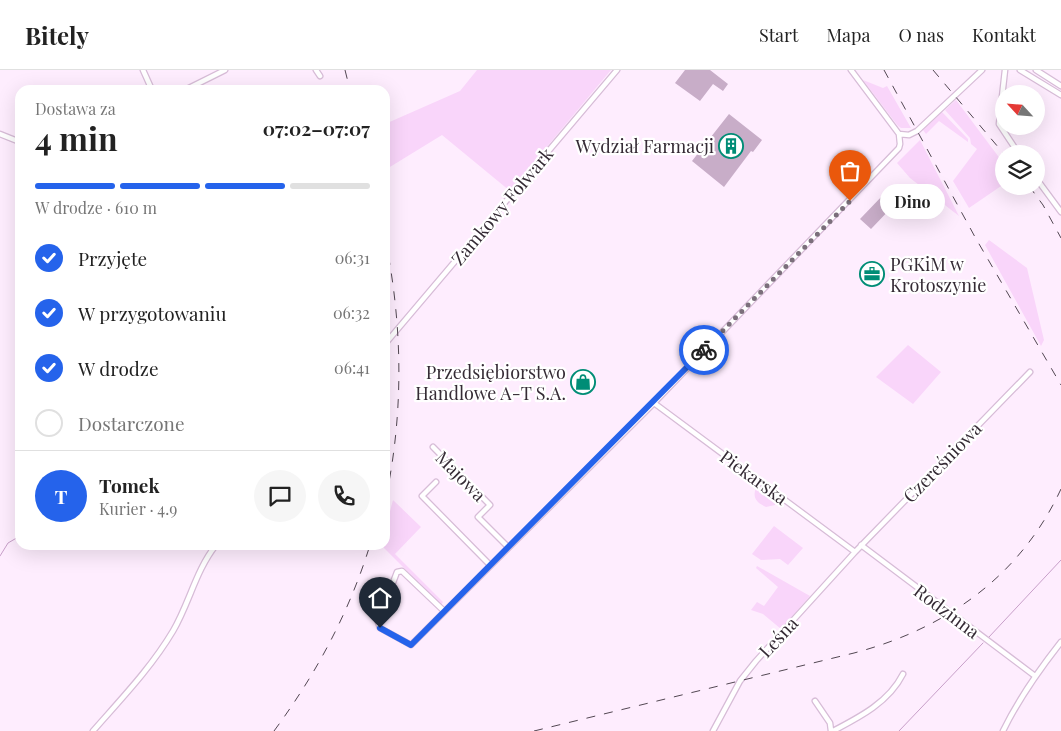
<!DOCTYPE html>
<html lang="pl">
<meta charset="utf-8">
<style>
:root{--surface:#fff;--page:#f6f6f6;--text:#222;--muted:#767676;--line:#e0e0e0;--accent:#2563eb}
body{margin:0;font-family:"Playfair Display",serif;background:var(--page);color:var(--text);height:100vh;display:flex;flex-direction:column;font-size:19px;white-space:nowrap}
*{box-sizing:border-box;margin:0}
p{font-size:16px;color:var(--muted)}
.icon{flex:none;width:28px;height:28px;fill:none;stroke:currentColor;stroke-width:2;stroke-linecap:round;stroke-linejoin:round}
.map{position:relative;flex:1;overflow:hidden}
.drawer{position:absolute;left:15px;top:15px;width:375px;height:465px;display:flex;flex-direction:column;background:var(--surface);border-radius:15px;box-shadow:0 5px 20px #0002}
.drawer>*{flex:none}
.needle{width:32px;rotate:296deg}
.tools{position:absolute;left:995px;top:15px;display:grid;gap:10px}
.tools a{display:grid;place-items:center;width:50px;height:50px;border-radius:50%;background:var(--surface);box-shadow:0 5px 20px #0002;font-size:25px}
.pin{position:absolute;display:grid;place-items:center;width:42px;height:42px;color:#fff;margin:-51px -21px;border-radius:50% 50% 50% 0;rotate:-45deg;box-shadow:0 0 5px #0007}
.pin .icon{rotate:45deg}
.courier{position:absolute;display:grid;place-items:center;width:50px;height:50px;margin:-25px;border:4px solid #2563eb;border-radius:50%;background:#fff;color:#222;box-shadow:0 1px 6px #0007}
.bubble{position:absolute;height:35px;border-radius:18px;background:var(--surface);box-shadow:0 5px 20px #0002;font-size:16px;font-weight:700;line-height:35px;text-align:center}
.summary em{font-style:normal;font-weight:700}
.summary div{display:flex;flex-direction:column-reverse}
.summary{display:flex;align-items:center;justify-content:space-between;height:85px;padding:0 20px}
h1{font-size:32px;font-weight:700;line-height:38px}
.bar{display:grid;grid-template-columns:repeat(4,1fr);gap:8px 5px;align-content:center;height:60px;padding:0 20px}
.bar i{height:6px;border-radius:4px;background:var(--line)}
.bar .on{background:var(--accent)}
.bar p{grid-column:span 4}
.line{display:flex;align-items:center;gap:12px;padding:0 20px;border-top:1px solid var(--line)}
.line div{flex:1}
.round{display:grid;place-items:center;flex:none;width:52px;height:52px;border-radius:26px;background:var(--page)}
ol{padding:0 20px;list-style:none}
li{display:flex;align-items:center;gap:15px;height:55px}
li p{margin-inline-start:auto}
li .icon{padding:5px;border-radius:50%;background:var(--accent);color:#fff;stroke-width:4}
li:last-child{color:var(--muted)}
li i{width:28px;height:28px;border:2px solid var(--line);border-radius:50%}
header{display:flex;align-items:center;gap:30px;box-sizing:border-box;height:70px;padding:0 25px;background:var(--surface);border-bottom:1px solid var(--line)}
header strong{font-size:24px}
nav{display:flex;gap:28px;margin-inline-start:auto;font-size:18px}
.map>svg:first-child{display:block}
.green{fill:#f9d5fa}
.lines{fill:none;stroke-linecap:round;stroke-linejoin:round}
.stream{stroke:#c89fc9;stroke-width:1}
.building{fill:#c8adc8}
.minor-casing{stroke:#d7bcd7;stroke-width:7}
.minor{stroke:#fff;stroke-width:4.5}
.rail{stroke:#524752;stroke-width:1;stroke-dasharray:9 9;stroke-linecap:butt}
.done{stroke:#7b6f7b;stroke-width:5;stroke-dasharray:0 9}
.route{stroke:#2563eb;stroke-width:6}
.labels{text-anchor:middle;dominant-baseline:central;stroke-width:4.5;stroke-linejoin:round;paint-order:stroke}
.poi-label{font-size:18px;fill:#352b35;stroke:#fff;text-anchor:end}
.street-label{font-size:18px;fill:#352b35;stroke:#fff}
</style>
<header>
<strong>Bitely</strong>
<nav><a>Start</a><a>Mapa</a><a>O nas</a><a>Kontakt</a></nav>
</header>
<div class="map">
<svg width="1061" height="661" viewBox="0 0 1061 661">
<rect width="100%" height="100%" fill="#feedfe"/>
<!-- green -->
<path class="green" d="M477 0H611L510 121 442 65 385 100V54L460 21Z
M863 10 883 18 887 16 911 58H901L898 56Z
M956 30 1004 94V114L969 138 953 111 977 79 971 74 970 68 945 40Z
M942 42 968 69V72L939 51 926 64 923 60Z
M920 70 959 146 910 108 897 93Z
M989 170 1027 198 1044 270 1041 276 985 175Z
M908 275 941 302 913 334 876 307Z
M761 416 777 428 775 435 766 437C757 433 752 428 756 418Z
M393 430 421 457 395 484 443 532 441 535 381 475H385V460Z
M774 456 803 478 788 495 780 489 761 490 752 484Z
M757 496 810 526 781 559 763 544 751 540 757 532 764 536 778 517 756 498Z"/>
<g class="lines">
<!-- stream -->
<path class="stream" d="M0 486 8 473 20 466
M989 567 1061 490
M899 661 983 573"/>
</g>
<!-- building -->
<path class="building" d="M685 0H710L728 14 723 21 713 14 700 31 675 13Z
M729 44 762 70 753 82 751 81 724 117 692 91Z
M884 124 894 135 871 159 860 149Z"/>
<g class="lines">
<defs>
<path id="minor" d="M143 0 152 20
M316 0 320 6
M1005 0 999 54 1019 84
M1020 0 1061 25
M1036 0 1061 16
M185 20 225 0
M0 64 20 72
M899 64 909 65 917 61 982 0
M1036 108 1061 142
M385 274 617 0
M654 333 855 482
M433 377 490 435 478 447 508 477
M436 412 422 426 490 495
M861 475 1035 606
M444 541 402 501 397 502 378 552 380 558 411 575 654 333 899 78 900 74 899 64 851 0
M815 631 830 653 831 661
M93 661C121 629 151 598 173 561 189 534 196 500 216 475
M713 661 740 611 756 591 855 482 1030 302
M833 661C860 647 889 632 903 604
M1003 661C1019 628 1039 600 1061 572"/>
</defs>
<!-- minor casing -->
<use href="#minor" class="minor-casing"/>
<!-- minor -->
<use href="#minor" class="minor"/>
<!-- rail -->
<path class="rail" d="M345 0 350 20
M884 0 975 167 1061 315
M933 0 1004 84
M1029 116 1043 135 1061 168
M385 168C403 256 404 344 385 432
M274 661C316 604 349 543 370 475
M534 661 854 583C945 559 1020 507 1061 419"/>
</g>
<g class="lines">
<!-- done -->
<path class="done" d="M704 280 850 131"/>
<!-- route -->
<path class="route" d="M380 558 411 575 704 280"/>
</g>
<!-- icons -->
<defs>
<symbol id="building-ring" viewBox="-11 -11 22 22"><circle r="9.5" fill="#fff" stroke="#008d76" stroke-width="1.5"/><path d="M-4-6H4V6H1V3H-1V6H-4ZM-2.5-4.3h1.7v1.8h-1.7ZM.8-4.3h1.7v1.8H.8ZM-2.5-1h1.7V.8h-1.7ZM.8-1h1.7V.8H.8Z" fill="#008d76"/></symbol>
<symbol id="office-ring" viewBox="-11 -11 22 22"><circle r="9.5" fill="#fff" stroke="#008d76" stroke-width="1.5"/><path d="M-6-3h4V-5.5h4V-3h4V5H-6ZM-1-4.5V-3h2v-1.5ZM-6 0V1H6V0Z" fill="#008d76"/></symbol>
<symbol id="shop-ring" viewBox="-11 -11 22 22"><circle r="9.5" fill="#fff" stroke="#008d76" stroke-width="1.5"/><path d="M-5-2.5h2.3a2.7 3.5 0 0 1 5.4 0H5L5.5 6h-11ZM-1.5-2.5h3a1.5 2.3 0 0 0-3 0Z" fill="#008d76"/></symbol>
</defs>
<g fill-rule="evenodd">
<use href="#building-ring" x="717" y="62" width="28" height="28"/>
<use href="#office-ring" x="858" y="190" width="28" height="28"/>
<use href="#shop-ring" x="569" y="298" width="28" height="28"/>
</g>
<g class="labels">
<!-- poi labels -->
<g class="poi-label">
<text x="714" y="76">Wydział Farmacji</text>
<text x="890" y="194" text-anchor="start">PGKiM w<tspan x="890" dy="21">Krotoszynie</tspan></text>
<text x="566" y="302">Przedsiębiorstwo<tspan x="566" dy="21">Handlowe A-T S.A.</tspan></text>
</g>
<!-- street labels -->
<g class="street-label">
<text transform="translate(502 136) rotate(-50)">Zamkowy Folwark</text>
<text transform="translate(942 392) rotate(-46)">Czereśniowa</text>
<text transform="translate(461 406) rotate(45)">Majowa</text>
<text transform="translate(754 407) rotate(36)">Piekarska</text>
<text transform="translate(947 541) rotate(37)">Rodzinna</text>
<text transform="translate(778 567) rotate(-47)">Leśna</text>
</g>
</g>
</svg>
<div class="tools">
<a><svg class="needle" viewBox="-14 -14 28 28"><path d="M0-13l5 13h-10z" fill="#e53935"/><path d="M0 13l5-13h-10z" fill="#767676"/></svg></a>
<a><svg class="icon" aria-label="layers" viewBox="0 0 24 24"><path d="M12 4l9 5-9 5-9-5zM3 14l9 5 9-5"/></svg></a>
</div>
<div class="pin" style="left:850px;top:131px;background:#ea580c"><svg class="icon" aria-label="bag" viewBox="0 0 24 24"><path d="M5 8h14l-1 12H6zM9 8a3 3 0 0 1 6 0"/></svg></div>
<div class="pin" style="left:380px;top:558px;background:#1f2937"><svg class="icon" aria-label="home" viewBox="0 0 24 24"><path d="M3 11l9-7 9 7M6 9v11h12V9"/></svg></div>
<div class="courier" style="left:704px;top:280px"><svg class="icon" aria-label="bike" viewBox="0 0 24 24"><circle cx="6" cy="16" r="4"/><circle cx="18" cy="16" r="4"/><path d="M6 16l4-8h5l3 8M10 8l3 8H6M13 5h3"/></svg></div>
<div class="bubble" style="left:880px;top:114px;width:65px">Dino</div>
<section class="drawer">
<div class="summary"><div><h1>4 min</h1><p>Dostawa za</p></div><em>07:02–07:07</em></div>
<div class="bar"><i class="on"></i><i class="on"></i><i class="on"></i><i></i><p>W drodze · 610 m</p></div>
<ol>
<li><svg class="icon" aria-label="check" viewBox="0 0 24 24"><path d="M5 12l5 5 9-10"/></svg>Przyjęte<p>06:31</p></li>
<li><svg class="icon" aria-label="check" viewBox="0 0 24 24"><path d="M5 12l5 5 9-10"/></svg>W przygotowaniu<p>06:32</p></li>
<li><svg class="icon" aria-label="check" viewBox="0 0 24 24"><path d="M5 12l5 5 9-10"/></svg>W drodze<p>06:41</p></li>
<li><i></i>Dostarczone</li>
</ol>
<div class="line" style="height:90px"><b class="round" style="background:var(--accent);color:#fff">T</b><div><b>Tomek</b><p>Kurier · 4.9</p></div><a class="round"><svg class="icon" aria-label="chat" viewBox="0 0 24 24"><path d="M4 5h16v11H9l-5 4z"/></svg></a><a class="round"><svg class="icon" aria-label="phone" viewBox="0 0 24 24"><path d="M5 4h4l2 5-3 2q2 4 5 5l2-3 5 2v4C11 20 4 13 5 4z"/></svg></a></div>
</section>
</div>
